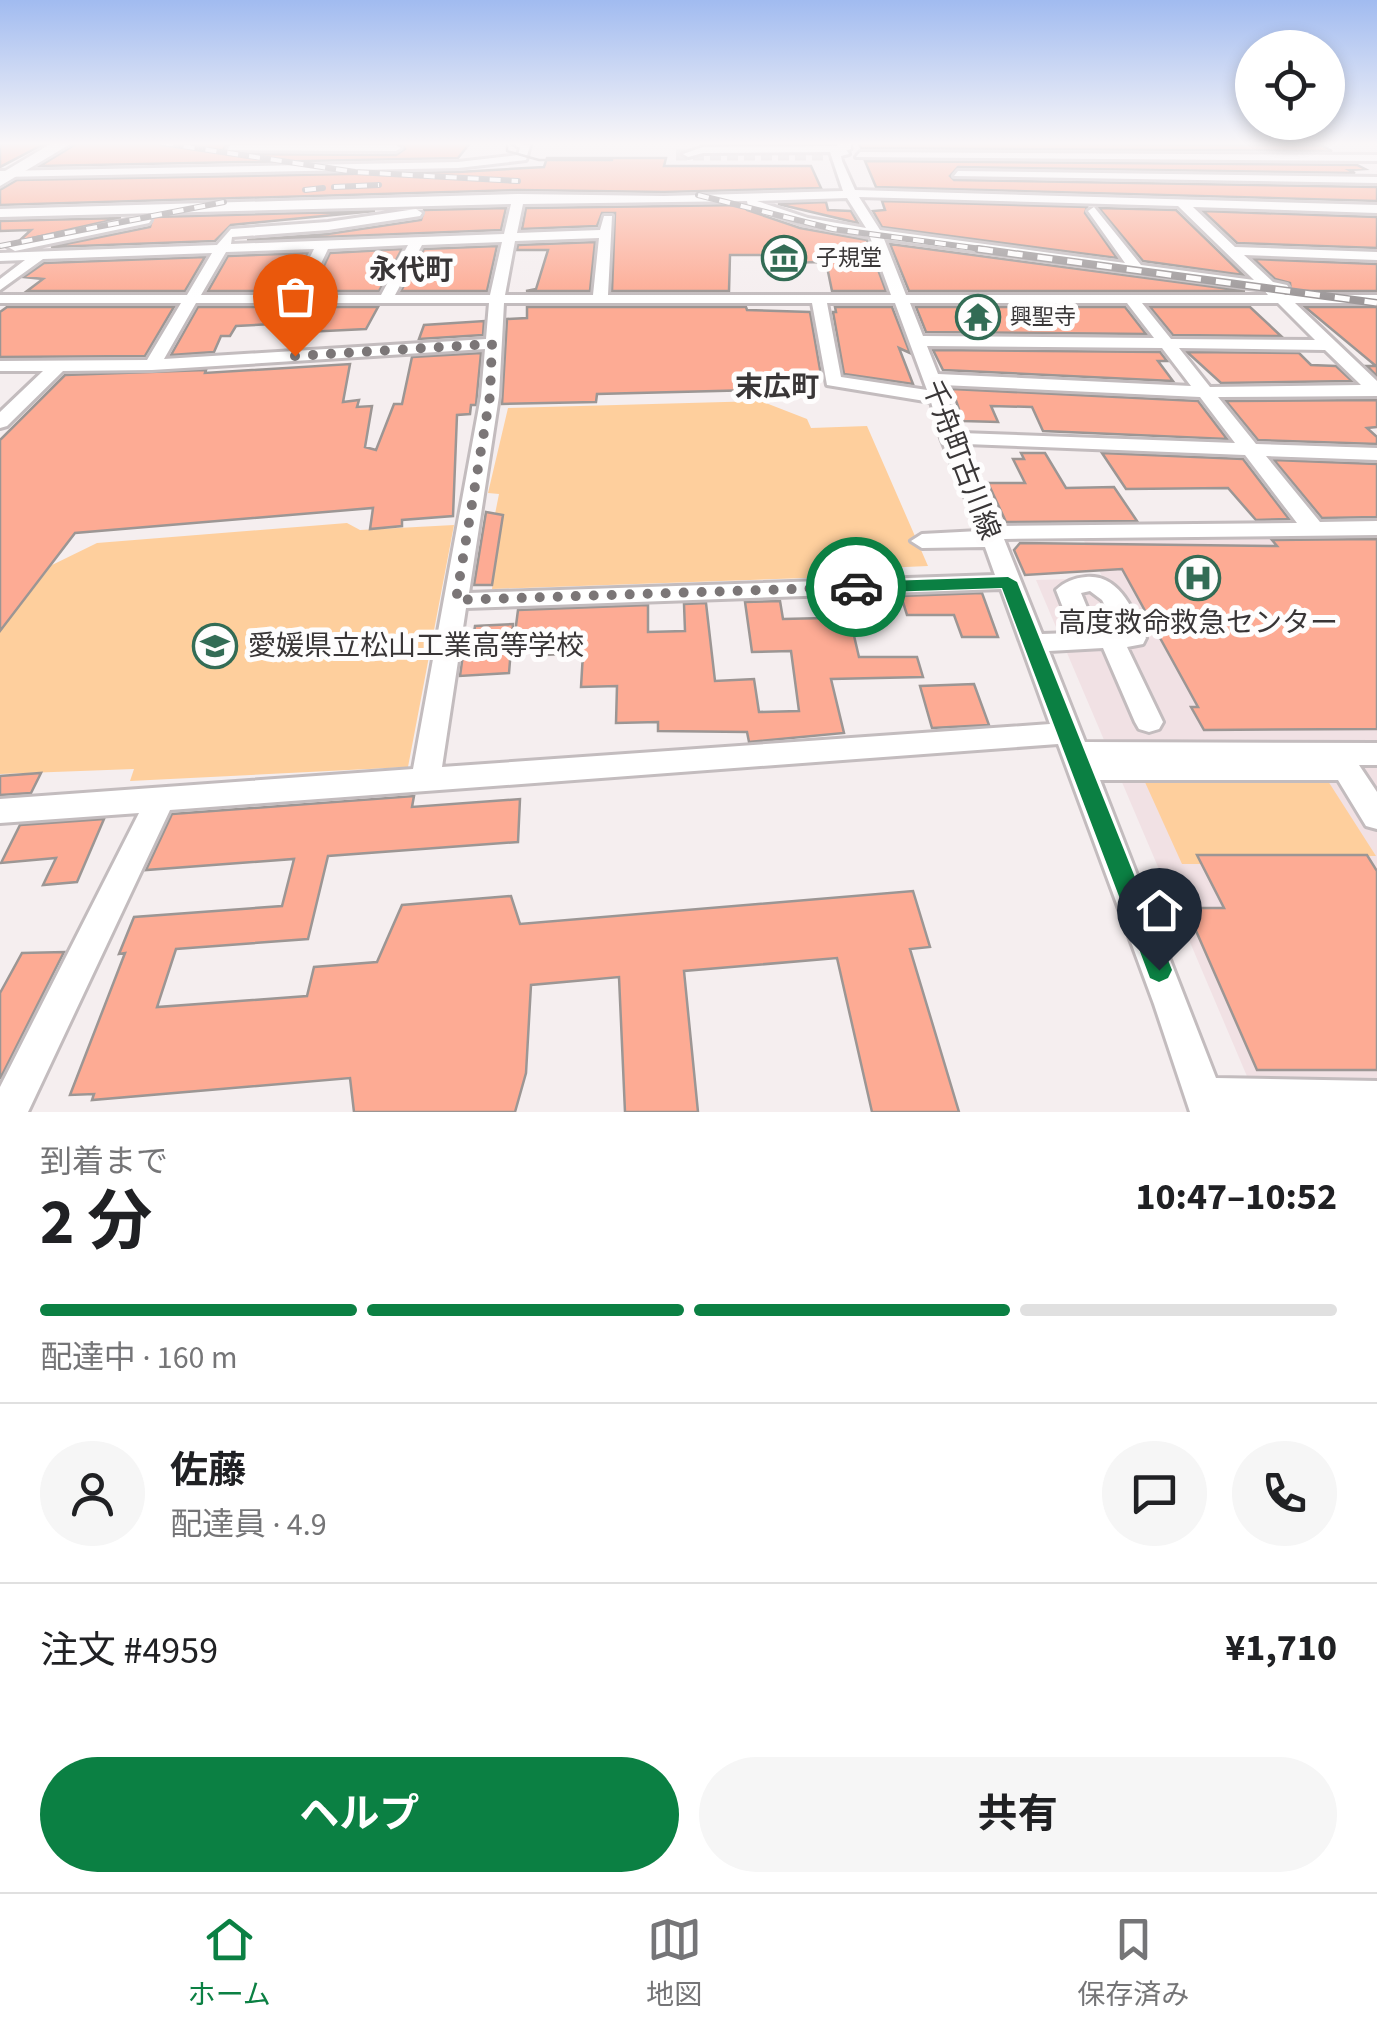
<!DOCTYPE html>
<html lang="ja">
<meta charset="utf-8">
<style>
:root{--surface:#fff;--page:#f6f6f6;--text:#202124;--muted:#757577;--line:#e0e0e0;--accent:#0b8043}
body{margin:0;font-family:"Source Sans 3","Noto Sans JP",sans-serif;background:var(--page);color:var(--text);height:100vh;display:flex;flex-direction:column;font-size:38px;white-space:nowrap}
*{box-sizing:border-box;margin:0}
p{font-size:32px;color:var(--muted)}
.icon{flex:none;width:55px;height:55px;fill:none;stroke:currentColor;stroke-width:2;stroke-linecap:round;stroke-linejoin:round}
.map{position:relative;height:1112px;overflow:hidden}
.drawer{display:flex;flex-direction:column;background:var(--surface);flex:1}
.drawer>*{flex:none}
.controls{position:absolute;left:1235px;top:30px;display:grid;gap:20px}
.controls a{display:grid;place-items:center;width:110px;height:110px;border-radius:50%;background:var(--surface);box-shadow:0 5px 15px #0003;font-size:50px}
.pin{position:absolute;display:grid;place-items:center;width:85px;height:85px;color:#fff;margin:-102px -42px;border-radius:50% 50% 50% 0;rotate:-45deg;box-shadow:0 0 10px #0007}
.pin .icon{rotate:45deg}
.courier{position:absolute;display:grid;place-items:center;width:100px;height:100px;margin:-50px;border:8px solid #0b8043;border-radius:50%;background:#fff;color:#222;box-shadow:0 2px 12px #0007}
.overview em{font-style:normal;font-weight:700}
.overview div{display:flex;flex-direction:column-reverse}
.overview{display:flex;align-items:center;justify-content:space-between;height:170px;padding:0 40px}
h1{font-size:65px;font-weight:700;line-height:75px}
.bar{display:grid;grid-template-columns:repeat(4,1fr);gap:15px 10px;align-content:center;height:120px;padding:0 40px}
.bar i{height:12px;border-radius:8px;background:var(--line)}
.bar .active{background:var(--accent)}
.bar p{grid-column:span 4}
.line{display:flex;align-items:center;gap:25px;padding:0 40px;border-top:2px solid var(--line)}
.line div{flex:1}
.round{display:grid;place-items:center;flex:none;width:105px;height:105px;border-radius:52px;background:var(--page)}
.cta{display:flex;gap:20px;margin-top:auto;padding:20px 40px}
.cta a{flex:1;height:115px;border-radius:60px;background:var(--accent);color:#fff;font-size:40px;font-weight:700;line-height:115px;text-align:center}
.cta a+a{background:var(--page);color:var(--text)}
.tab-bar{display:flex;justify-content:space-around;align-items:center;height:140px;border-top:2px solid var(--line);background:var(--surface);font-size:28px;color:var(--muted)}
.tab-bar a{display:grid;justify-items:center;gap:5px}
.tab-bar .active{color:var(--accent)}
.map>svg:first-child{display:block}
.built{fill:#f1e1e4}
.green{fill:#fecf9d}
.building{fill:#fdab94;stroke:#9c9694;stroke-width:2.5}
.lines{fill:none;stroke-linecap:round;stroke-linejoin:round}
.minor-tunnel{stroke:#cfc9ca;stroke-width:11;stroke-dasharray:11 6;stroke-linecap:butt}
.minor-casing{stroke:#c3bcbe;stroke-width:6}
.major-casing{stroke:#c3bcbe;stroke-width:5}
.highway-casing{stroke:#c3bcbe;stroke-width:5}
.minor{fill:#fff;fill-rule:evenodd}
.major{fill:#fff;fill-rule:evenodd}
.highway{fill:#fff;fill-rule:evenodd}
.tram{stroke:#9d9899;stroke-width:2.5}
.rail-far1-casing{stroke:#9d9899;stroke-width:6}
.rail-casing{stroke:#9d9899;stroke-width:8}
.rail-far1{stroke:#fefdfd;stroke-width:4;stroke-dasharray:11;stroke-linecap:butt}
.rail{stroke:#fefdfd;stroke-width:5;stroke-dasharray:15;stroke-linecap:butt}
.route{fill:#0b8043}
.done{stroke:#7b7677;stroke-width:10;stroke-dasharray:0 18}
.labels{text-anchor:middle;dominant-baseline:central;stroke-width:10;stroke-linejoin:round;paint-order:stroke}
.far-poi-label{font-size:22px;fill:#393637;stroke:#fefdfd;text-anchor:start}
.far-quarter-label{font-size:28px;font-weight:bold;fill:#393637;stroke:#fefdfd}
.street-label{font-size:28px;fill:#393637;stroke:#fefdfd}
.poi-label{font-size:28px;fill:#393637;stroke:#fefdfd}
</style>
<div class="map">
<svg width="1377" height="1112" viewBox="0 0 1377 1112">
<rect width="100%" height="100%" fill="#f5eeef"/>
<!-- built -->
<path class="built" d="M1309 538 1377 539V1083L1249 1081 1036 580 1103 578 1084 541Z"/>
<!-- green -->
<path class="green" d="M761 401 807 419 811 428 867 426 928 566 860 569 862 576 492 589 501 525 493 524 499 494 488 493 508 408Z
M347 523 360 530 454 525 408 767 130 781 134 769 0 774V631L52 565 97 543Z
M1144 780 1328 781 1376 856 1199 855 1202 864H1182Z"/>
<!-- building -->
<path class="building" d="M0 143 44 144 0 167Z
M227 143 223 150 227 154 396 155 405 149 401 143H470L458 158 40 166 76 144Z
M859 143 1321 145 1332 151 861 148Z
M547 158H666L664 166H811L821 188 664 192 518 190 0 205V190L17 180 458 172 544 167Z
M865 161 1357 165 1365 169 1349 170 1355 173 958 167 950 176 954 180 1377 187V201L876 187Z
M882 201 1087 207 1085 213 1117 258 882 227 873 211 885 210Z
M826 202 828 210 851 211 858 223 778 204Z
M744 205 747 210 800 228 867 240 886 291H832L826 262 772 263V255H730L729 291H612L615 213H602L597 226 522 229 526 208Z
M506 208 501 230 247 240 328 234 421 220 424 210Z
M1099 208 1176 210 1243 275 1143 261Z
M375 211 231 225 215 241 51 247 150 227 153 217Z
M1203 211 1377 217V248L1237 243Z
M121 218 19 241 31 230 0 231V221Z
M595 242 590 291H526L536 289 548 250H517L518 245Z
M890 244 1245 291H909Z
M497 246 487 291H401L424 249Z
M402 249 379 291H312L330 253Z
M308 253 289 291H208L228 256Z
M205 257 185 291H27L43 279 24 277 44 263Z
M1254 259 1377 264V291H1291L1290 283 1275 279Z
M7 307H174L145 356 0 357V312Z
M198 307H378L366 329 286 333 290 323 236 326 230 336H221L214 352 171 355Z
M527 307H746L747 310 810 312 821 375 800 372 803 380 754 381 756 390 597 394 596 402 502 404 507 319 527 318Z
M835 307H892L910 353 899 348 913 384 844 374 833 312H836Z
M916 307H1125L1146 334 926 332Z
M1150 307H1250L1281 336 1173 335Z
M1305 307H1377V376L1367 366H1376Z
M484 321 483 335 419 339 424 325Z
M933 350 1160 352 1167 361H1158L1173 381 943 370Z
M1187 352 1299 353 1311 365 1336 366 1352 381 1221 383Z
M481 353 476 405H471L470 414 457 415 453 516 402 520V526L370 529 373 508 75 533 0 631V440L65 375 206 370 205 373 350 364 343 402 359 400 357 407 372 406 365 447 376 450 394 404H402L412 357Z
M952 389 1198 401 1227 439 1043 431 1032 407 991 406 998 422 963 421Z
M1377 400V427L1367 428 1377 437V444L1258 440 1226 401Z
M1021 453H1045L1066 488 1114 487 1137 521 1006 522 988 483H1025L1013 459H1024Z
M1102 453 1243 459 1289 519 1256 520 1228 488 1126 489Z
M1274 460 1377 464V517L1322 518Z
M486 512 503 515 492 585H474Z
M1377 539V729L1204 730 1191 707H1198L1122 569 1025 575 1014 550 1020 543 1277 546 1272 540Z
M982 593 998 637H962L954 615H907L901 596Z
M780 601 783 619 825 618 823 607 847 606 859 657H917L923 677 831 679 844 733 749 742 747 732 658 731V722L616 723 617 686 581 687 583 653 546 655 548 640 514 641 518 610 648 605V632L685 631 684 604 706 603 715 681 754 679 759 712 799 711 791 651 752 652 745 602Z
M513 624 509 673 460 676 464 647 472 646 475 626Z
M974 684 989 725 932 728 920 686Z
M41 773 31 793 0 795V776Z
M414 796 412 807 520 799 518 842 328 856 308 939 176 949 157 1007 307 996 314 967 377 962 402 905 511 896 520 924 913 891 930 947 910 949 959 1112H872L837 958 684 971 698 1112H625L619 977 531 985 526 1073 515 1112H354L350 1078 92 1100 94 1094 70 1095 125 953 119 954 134 917 282 906 294 859 146 870 172 814Z
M104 819 77 882 43 885 56 858 1 863 20 825Z
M1197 855H1367L1377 871V1070H1257L1186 908H1224Z
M64 952 0 1079V993L22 953Z"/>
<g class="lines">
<!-- minor-tunnel -->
<path class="minor-tunnel" d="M676 155H840"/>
<defs>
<path id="minor" d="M513 143 530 145 526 160 458 168 0 177V171L458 162 518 155 520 148Z
M231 145H396L401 148 396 151 227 150Z
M844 146 849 154 841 156 842 161 855 190 1377 205V213L1193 207 1235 247 1377 252V260L1244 255 1273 282 1287 285 1289 288 1283 292 1285 295H1377V303H1295L1377 381V396L1218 397 1256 444 1377 448V460L1266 456 1320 522 1377 521V535L1004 539 1042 634 1073 633 1056 590C1064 582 1074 578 1086 577 1120 574 1134 612 1146 638L1143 644 1127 647 1163 722 1159 729 1149 732 1139 729 1135 722 1103 648 1049 651 1085 742 1377 743V765H1359L1377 792V829L1366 826 1338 780H1100L1216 1078 1377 1081V1112H1190L1154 1004 1058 744 170 810 28 1112H0V1087L139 813 0 823V799L413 769 481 396 485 349 152 370 63 371 7 426 0 428V412L43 371H0V361L147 360 181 303H0V295H187L212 253 43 259 0 290V279L25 260 0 261V253L217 245 231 229 328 222 416 209 422 213 420 216 328 230 232 237 231 244 504 234 511 204 0 217V209L518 194 664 196 843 191 830 152 703 153 688 157 683 154 703 147ZM859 197 1178 206 1254 280 1141 265 1094 207 1088 211 1125 263 880 230ZM847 198 866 228 808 218 757 201ZM747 201 748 206 801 224 870 237 891 295H608L612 216H604L600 230 517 233 523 204ZM599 238 593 295H505L515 241ZM884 239 1264 290 1268 295H906ZM502 242 490 295H395L422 245ZM408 245 381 295H306L328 249ZM314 249 291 295H201L226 252ZM196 303H489L486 339 164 359ZM504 303H812L827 385 931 402 941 438 979 531 922 534 911 541 922 548 985 547 995 575 469 593 499 396ZM827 303H895L927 390 841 377ZM910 303H1127L1154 338 923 336ZM1142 303H1278L1315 340 1171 339ZM927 346 1162 348 1191 386 938 374ZM1179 348 1325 350 1361 385 1210 387ZM942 385 1200 397 1235 443 961 433ZM966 444 1245 455 1297 523 999 526ZM1001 589 1050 724 442 767 466 608ZM1090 591 1102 600 1118 630 1097 632 1081 593Z
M860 152 1377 155V161L856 157Z
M958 171 1377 177V183L954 176Z
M145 216 151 220 149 223 15 251 8 247Z"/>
<path id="major" d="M837 143H851V149L839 152Z"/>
<path id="highway" d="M52 143H72L0 186V174Z"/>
</defs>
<!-- minor casing -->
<use href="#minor" class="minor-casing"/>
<!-- major casing -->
<use href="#major" class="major-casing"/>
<!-- highway casing -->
<use href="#highway" class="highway-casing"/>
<!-- minor -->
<use href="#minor" class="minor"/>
<!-- major -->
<use href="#major" class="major"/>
<!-- highway -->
<use href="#highway" class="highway"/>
<!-- tram -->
<path class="tram" d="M507 143V151L539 160H612"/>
<defs>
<path id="rail-far1" d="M162 143 355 172 518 181
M334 187 379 185
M305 190 323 188
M698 195 833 229 996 251
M0 246 224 202"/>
<path id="rail" d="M978 249 1377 303"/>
</defs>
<!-- rail-far1 casing -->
<use href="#rail-far1" class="rail-far1-casing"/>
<!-- rail casing -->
<use href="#rail" class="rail-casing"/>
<!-- rail-far1 -->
<use href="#rail-far1" class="rail-far1"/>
<!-- rail -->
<use href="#rail" class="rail"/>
</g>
<!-- sky -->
<linearGradient id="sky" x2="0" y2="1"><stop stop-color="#a1bbf0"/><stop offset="0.48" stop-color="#faf7f8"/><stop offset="1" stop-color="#faf7f8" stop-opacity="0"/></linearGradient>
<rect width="1377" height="299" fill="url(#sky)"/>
<!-- route -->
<path class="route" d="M1008 577 1017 582 1172 970 1168 978 1159 982 1150 978 1147 970 1002 588 856 593 847 587 856 582Z"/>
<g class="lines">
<!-- done -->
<path class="done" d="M295 356 492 344 490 396 456 600 856 587"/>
</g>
<!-- icons -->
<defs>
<symbol id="museum-ring" viewBox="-11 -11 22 22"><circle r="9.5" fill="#fefdfd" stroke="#336c55" stroke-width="1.5"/><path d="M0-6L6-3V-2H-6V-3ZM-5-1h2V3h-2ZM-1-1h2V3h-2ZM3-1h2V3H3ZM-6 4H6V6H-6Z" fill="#336c55"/></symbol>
<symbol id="temple-ring" viewBox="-11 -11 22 22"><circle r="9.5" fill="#fefdfd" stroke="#336c55" stroke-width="1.5"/><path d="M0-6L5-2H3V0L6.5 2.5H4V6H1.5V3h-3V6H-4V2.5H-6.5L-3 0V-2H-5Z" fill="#336c55"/></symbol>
<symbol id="hospital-ring" viewBox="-11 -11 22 22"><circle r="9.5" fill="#fefdfd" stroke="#336c55" stroke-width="1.5"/><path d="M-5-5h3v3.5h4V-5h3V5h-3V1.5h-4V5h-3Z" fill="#336c55"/></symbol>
<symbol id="school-ring" viewBox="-11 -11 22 22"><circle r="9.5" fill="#fefdfd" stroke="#336c55" stroke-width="1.5"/><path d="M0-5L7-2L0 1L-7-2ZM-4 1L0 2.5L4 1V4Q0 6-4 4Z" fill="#336c55"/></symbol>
</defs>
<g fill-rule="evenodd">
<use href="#museum-ring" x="759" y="233" width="50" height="50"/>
<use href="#temple-ring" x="953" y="292" width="50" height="50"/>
<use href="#hospital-ring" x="1173" y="553" width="50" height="50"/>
<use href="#school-ring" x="190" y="621" width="50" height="50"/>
</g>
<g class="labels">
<!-- far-poi labels -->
<g class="far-poi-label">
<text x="816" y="258">子規堂</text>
<text x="1010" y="317">興聖寺</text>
</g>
<!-- far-quarter labels -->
<g class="far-quarter-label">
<text x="411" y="270">永代町</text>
<text x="777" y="387">末広町</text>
</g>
<!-- street labels -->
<g class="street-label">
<text transform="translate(961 460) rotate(69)">千舟町古川線</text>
</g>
<!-- poi labels -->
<g class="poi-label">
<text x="1198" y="623">高度救命救急センター</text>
<text x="248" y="646" text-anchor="start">愛媛県立松山工業高等学校</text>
</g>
</g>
</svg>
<div class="controls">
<a><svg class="icon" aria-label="locate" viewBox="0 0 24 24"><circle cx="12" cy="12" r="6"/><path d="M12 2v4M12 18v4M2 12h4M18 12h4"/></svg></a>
</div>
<div class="pin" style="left:295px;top:356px;background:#ea580c"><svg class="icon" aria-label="bag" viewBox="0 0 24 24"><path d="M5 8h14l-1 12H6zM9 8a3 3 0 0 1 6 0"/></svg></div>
<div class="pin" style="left:1159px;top:970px;background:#1f2937"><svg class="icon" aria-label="home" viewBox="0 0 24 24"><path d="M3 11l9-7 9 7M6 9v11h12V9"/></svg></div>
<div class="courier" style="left:856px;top:587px"><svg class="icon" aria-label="car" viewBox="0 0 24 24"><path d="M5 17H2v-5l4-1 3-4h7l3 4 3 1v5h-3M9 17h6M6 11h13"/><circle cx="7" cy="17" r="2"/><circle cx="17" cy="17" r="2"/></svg></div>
</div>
<section class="drawer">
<div class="overview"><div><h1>2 分</h1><p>到着まで</p></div><em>10:47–10:52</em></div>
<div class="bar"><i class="active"></i><i class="active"></i><i class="active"></i><i></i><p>配達中 · 160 m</p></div>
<div class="line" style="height:180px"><a class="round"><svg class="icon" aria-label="person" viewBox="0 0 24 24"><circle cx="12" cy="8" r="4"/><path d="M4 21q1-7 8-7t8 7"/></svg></a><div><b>佐藤</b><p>配達員 · 4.9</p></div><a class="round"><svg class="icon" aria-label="chat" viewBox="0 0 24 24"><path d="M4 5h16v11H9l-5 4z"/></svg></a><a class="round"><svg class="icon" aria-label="phone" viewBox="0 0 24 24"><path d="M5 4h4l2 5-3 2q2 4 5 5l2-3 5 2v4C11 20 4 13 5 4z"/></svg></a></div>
<div class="line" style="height:130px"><div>注文 #4959</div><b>¥1,710</b></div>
<div class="cta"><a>ヘルプ</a><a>共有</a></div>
</section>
<nav class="tab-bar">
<a class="active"><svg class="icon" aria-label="home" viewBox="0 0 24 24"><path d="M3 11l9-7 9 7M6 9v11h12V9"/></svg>ホーム</a>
<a><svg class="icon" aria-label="map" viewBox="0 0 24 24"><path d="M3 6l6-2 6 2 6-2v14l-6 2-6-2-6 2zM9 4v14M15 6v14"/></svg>地図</a>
<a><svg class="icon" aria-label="saved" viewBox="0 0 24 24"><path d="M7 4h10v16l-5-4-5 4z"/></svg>保存済み</a>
</nav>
